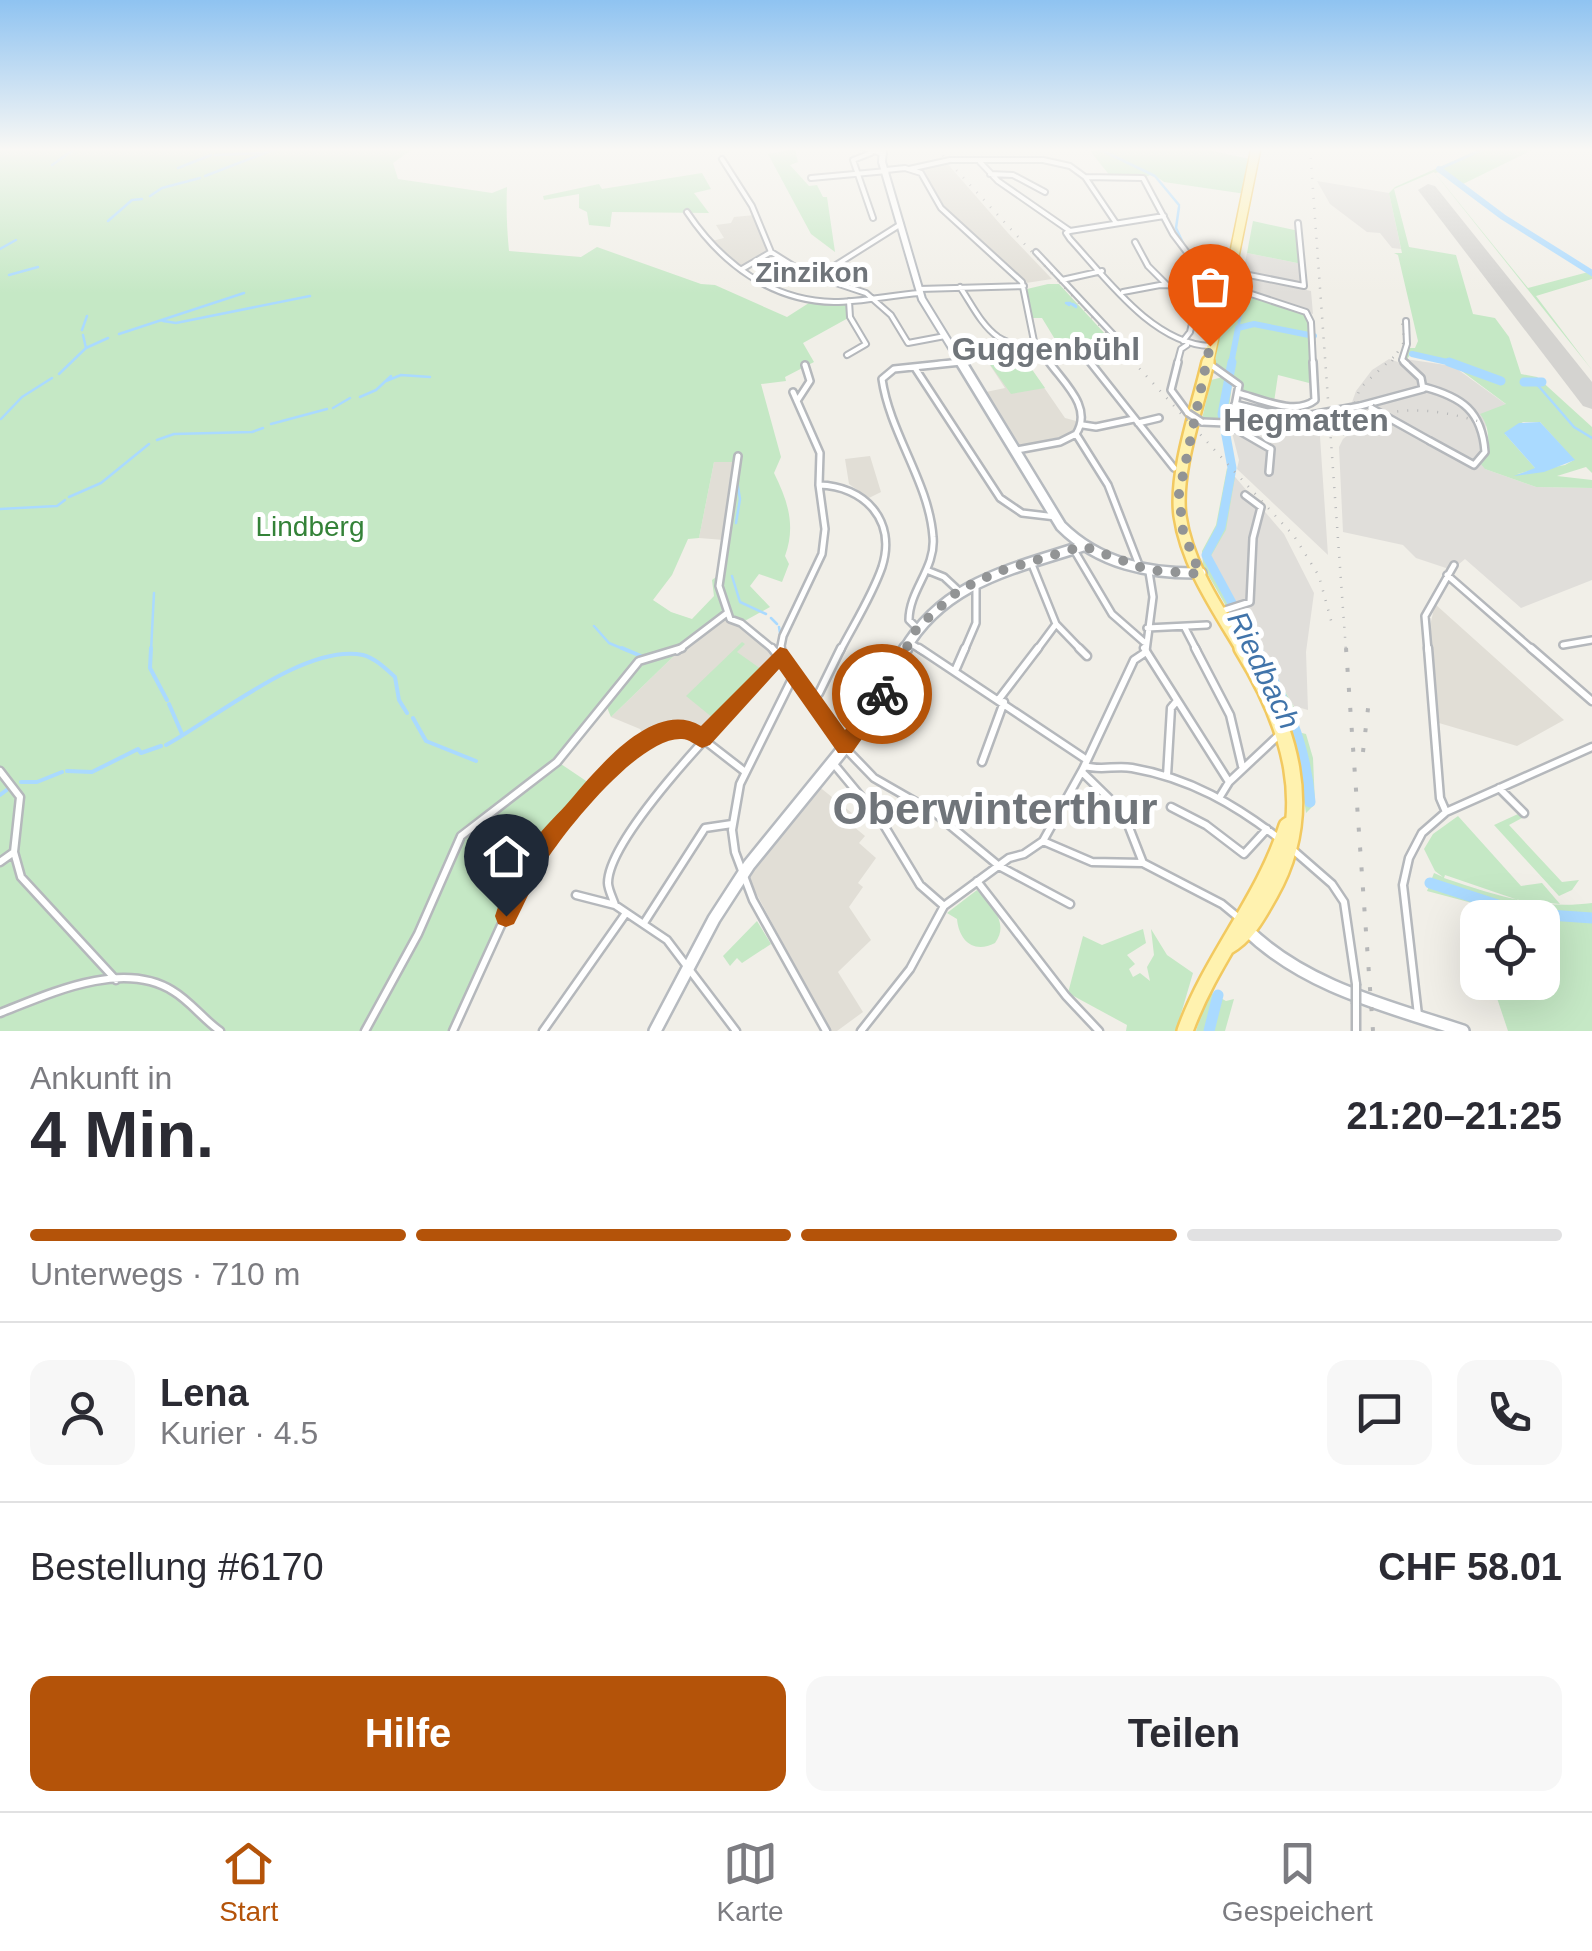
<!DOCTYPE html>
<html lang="de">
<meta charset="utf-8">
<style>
:root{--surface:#fff;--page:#f7f7f7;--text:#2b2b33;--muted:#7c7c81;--line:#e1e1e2;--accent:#b45309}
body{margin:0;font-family:Helvetica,sans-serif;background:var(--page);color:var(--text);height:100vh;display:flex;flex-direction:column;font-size:38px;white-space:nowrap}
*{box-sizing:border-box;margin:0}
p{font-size:32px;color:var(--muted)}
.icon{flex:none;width:55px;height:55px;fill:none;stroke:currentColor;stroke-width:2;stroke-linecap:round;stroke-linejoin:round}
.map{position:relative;height:1031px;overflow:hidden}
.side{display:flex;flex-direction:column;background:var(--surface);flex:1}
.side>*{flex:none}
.tools{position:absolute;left:1460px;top:900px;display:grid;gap:20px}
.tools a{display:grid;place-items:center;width:100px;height:100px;border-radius:20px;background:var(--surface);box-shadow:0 10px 40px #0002;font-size:50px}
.pin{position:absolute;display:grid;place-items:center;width:85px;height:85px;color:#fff;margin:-102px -42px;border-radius:50% 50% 50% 0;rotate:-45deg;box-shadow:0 0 10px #0007}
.pin .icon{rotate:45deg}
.courier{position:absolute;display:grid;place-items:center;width:100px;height:100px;margin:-50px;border:8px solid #b45309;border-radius:50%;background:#fff;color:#222;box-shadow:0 2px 12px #0007}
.headline em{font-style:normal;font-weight:700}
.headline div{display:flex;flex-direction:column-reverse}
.headline{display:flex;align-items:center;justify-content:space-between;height:170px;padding:0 30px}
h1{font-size:65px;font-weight:700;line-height:75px}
.bar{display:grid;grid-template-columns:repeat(4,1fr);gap:15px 10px;align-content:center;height:120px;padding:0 30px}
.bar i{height:12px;border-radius:8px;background:var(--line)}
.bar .active{background:var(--accent)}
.bar p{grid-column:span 4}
.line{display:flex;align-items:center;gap:25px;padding:0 30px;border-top:2px solid var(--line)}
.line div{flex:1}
.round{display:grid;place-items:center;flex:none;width:105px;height:105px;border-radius:20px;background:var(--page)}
.action{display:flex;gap:20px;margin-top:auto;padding:20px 30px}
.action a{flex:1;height:115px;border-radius:20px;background:var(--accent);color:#fff;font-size:40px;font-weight:700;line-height:115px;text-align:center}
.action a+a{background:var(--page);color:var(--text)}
.tabs{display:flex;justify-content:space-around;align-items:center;height:140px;border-top:2px solid var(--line);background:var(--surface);font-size:28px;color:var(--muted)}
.tabs a{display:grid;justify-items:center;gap:5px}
.tabs .active{color:var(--accent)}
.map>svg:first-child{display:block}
.industrial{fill:#e0deda}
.education{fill:#e1ded6}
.green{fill:#c5e8c5;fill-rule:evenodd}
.water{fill:#aadaff}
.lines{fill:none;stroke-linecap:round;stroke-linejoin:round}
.stream-far1{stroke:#aadaff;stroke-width:2.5}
.stream{stroke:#aadaff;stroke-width:4}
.river-far2{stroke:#aadaff;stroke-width:6}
.river-far1{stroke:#aadaff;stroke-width:9}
.river{stroke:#aadaff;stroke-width:11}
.runway{fill:#d4d3d0;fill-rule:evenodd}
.street-far2-casing{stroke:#b5b8bc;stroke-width:8}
.street-far1-casing{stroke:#b5b8bc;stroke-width:10}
.street-casing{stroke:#b5b8bc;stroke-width:11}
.secondary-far2-casing{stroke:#b6babf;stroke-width:10}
.secondary-far1-casing{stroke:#b6babf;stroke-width:14}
.secondary-casing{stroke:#b6babf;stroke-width:16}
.primary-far2-casing{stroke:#f2c960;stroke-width:12}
.primary-far1-casing{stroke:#f2c960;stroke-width:16}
.primary-casing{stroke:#f2c960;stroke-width:20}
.street-far2{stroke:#fff;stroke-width:4}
.street-far1{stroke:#fff;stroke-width:5}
.street{stroke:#fff;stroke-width:6}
.secondary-far2{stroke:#fff;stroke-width:6}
.secondary-far1{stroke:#fff;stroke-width:9}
.secondary{stroke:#fff;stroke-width:11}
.primary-far2{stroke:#fff2af;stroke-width:9}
.primary-far1{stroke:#fff2af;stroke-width:11}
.primary{stroke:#fff2af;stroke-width:15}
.rail-far1{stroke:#b6b7b8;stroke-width:2.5;stroke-dasharray:1 9;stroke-linecap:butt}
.rail{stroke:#b6b7b8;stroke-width:4;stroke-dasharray:4 16;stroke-linecap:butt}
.street-bridge-far1-casing{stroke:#b5b8bc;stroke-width:10;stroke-linecap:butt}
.street-bridge-casing{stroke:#b5b8bc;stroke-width:11;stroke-linecap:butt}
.street-bridge-far1{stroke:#fff;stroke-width:5}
.street-bridge{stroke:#fff;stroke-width:6}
.route{fill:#b45309}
.done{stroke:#929495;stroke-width:10;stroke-dasharray:0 18}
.labels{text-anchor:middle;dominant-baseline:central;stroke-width:10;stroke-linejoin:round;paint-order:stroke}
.far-quarter-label{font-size:28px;font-weight:bold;fill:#70757a;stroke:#fff}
.park-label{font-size:28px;fill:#348238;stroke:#fff}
.water-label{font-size:30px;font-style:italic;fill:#4174aa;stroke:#fff}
.quarter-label{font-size:32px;font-weight:bold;fill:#70757a;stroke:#fff}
.near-district-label{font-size:45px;font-weight:bold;fill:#70757a;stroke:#fff}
</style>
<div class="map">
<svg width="1592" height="1031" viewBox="0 0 1592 1031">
<rect width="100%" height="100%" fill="#f1efe8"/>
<!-- industrial -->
<path class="industrial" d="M1317 181 1389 193 1401 249 1392 248 1380 233 1367 232 1330 204Z
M1247 253 1302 264 1304 283 1243 272Z
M1240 275 1311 291 1313 314 1235 288Z
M1398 358 1453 366 1507 405 1486 418 1485 469 1536 487 1592 488V580L1521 608 1465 559 1452 570 1416 558 1403 545 1343 532 1339 447 1343 439 1365 422 1358 404 1351 405 1356 391 1372 370 1389 359 1398 362Z
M1234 408 1287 421 1319 422 1328 555 1237 469 1239 460 1229 421Z
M1230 471 1284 534 1314 593 1306 652 1308 710 1294 706 1208 565Z"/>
<!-- education -->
<path class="education" d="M946 162 1008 233 1052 279 1026 283 946 209 926 176 913 168Z
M755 215 770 255 742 269 708 242 724 238 716 225 731 223 734 217Z
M1019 351 1065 418 1080 422 1069 435 1019 446 986 392 1005 388 984 356Z
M870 456 881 492 869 498 849 484 845 459Z
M714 462H736L724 540 699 538Z
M1435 604 1564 720 1517 746 1439 723 1430 626Z
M727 612 780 655 703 739 694 731 646 739 640 729 611 717 680 650Z
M817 785 853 814 847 821 865 836 859 843 876 858 858 883 863 887 849 907 871 940 838 972 863 1012 837 1031H830L748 878Z"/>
<!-- green -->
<path class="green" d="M0 148H414L393 163 398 179 492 193 507 187C506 209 507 230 509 251L581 257 597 247 701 284 715 285 787 317 812 301 845 304 850 317 803 343 814 362 785 377 786 381 761 384 781 457 774 473C788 501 796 526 785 556L789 564 782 582 759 574 750 586 770 607 741 623 727 613 680 650 611 717 606 705 558 762 595 787 540 851 523 877 453 1031H0ZM714 462H736L720 574 712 580 714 596 692 619 671 612 653 600 672 575 688 539 699 538Z
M1094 148H1199L1254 160 1246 194 1164 182 1153 174 1143 178 1111 177 1090 151H1096Z
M1482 148H1536L1463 184 1444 171 1435 173 1528 288 1592 271V279L1536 296 1592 370 1434 172 1394 189 1409 247 1456 255 1473 314 1495 318 1509 337 1521 374 1537 377 1592 427V473L1586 467 1557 476 1592 480V488L1536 487 1485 469 1480 463C1492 450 1490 426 1480 414L1506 404 1455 366 1412 356 1411 353 1406 361 1402 360 1406 348H1415L1418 341 1398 255 1394 253H1402L1389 193 1395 187ZM1523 422H1540L1574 460 1565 465 1517 474 1536 469 1505 434Z
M795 149 798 162 790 165 809 186 817 185 823 197H827L835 252 811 234 768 154Z
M702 173 711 189 694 193 709 213 612 212 610 227 589 225 587 212 579 208V194L544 200 543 196 599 184 602 189Z
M1253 221 1299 231 1302 264 1247 253Z
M1048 284H1059L1131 362H1108L1096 367 1078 347 1056 341 1042 318H1032L1027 289Z
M1233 288 1304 312 1309 325 1313 384 1278 375 1274 402 1242 394V384L1233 376 1228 417 1223 421 1202 419 1211 380 1223 377 1211 364Z
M1019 351 1045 388 1011 394 984 356Z
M1227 468 1235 477 1226 530 1211 556 1237 605 1226 606 1203 566 1202 551 1216 525Z
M1232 614H1240L1297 712 1295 716 1287 715Z
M742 642 745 644 737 652 761 669 713 718 686 696Z
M1294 731 1306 734 1313 758 1315 804 1306 813Z
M1518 814 1522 818 1509 825 1562 882 1579 880 1572 890 1559 896 1494 825Z
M1458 816 1521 886 1542 883 1560 904 1518 900 1445 875 1444 878C1494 895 1539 910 1592 903V1031H1508L1492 983 1542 982V918L1496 917 1495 909 1427 891 1434 873 1443 877 1435 871 1424 849 1433 834Z
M977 890C991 905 1010 923 995 943 974 954 959 941 957 919L947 913Z
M757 921 771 944 742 963 737 958 730 966 723 956Z
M1143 929 1146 943 1127 955 1135 964 1129 969 1133 977 1140 973 1150 981 1147 967 1154 955 1151 929 1167 955 1193 973 1176 1031H1126L1127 1025 1068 993 1083 936 1102 945Z
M1208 991 1226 1001 1234 999 1225 1031H1196Z"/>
<!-- water -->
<path class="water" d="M1540 422 1575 460 1544 472 1514 476 1535 468 1504 433 1519 423Z"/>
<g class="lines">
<!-- stream-far1 -->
<path class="stream-far1" d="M1078 148 1087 149
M1099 149 1155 176 1179 205
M215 155 259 153
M52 165 76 148
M178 168 211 155
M1439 169 1486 148
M205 176 278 148
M150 196 162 188 200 178
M1179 207 1176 228 1183 243
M108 221 132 200 142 199
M1185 247 1208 274
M0 249 16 240
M9 275 38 267
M1210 276 1217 283
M1234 292 1244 299 1238 328
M1070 303 1073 305
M1073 304 1076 306
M1069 305 1066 303H1070
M1073 305 1076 307
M163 321 176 323 310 296
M82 330 87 316
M119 334 244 293
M83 335 86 348
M59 374 86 348 108 338
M386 381 401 375 430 377
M1535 382 1574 427 1592 438
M360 397 376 390 391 376
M333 408 350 398
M1 419 22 397 52 378
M271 424 327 409
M157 440 174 434 252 432 263 428
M69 497 101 483 149 444
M0 509 57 506 65 500
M736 523 740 499 737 481
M732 576 740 602 766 614
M771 618 777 624
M594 626 609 643 628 651
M779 627 780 633
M151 651 154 593"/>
<!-- stream -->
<path class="stream" d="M151 648 150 668 167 700
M622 648 641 656
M169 704 182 734
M413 718 426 741 476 761
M166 745C216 718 305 643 363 655 375 658 386 669 395 677L399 700 407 713
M67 771 92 772 138 749 141 753 161 746
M21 782H37L62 772
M0 795 8 789"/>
<!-- river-far2 -->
<path class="river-far2" d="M1439 169 1503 217 1592 273
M1412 354 1456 364
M1231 364 1238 328 1254 324 1314 336"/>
<!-- river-far1 -->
<path class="river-far1" d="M1232 362 1222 414 1232 468 1221 527 1206 555 1258 651
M1449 362 1501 381
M1524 382H1542"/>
<!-- river -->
<path class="river" d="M1256 648C1285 702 1305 740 1310 802
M1430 883 1522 913 1592 918
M1209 1031 1218 995"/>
<!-- runway -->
<path class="runway" d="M1428 184 1435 186 1592 382V409L1583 406 1421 194 1418 190Z"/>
<defs>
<path id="street-far2" d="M864 148 884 154
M871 153 853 160 873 218
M722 159 752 206 771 252 803 272 866 293 891 315 908 343 945 336
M980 162 998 181 1070 231 1066 233 1070 239C1106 278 1153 344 1210 346
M909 169 950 160H1043L1070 166 1085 177 1143 178 1173 234 1213 287 1222 290
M886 170 905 168 921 173 941 208 1022 282 1034 341 1051 364
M990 174 1013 175 1045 192
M1085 177 1116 223
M811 178 887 171
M687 212C721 263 771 301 834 302 863 302 891 295 920 293
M1070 231 1164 216
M1135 242 1148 266 1167 285
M1036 252 1125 347
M742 269 771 252
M1229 271 1304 286 1298 223
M817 277 901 224
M1062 280 1102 271
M960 287C971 303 981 325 998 337 1031 358 1062 327 1092 364
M919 289 1024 286
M1236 289 1306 312 1311 322 1313 364
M1123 292 1160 285 1213 287
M1406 321 1407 344 1402 360 1407 364
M1183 341 1190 332 1196 307
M847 355 866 344 850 317 849 301
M937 364 961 362
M1177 364 1181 349 1187 345"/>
<path id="street-far1" d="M1049 362C1065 384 1093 408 1076 434
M1090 362 1174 468
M1178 362 1171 390 1188 413
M1211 365 1239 385 1233 416 1226 423
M915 368 1000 498 1022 513 1056 517
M1424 387C1462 397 1482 411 1485 452L1474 465 1430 441
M1238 393C1260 399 1296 416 1315 400L1313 362
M797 401 810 381 805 365
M1235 404 1280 415H1311
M1360 406 1423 389 1421 378 1404 362
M1202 422 1226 423
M1138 423 1159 418
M1226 423 1271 449 1269 472
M1083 425 1096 427 1134 419
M1076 434 1108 485 1139 565
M1017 450 1060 442 1076 434
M738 456 719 586 730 619 741 623 775 651
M819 485C864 486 897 520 882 567 872 596 854 624 840 651
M1074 550 1112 614 1144 642
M1031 562 1056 624 1036 651
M929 571 944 577 959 591
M1447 575 1534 651
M1222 611 1250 602 1253 538 1261 507 1245 495
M1056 624 1082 651
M917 628 909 620C909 590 936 568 933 537 929 482 890 434 882 379L894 369 961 362
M1147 628 1207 625
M1185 628 1197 651
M910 643 923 651
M1563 645 1592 640
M677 651 727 613
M780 651 783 636 822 554 825 529 819 485 820 453 793 392
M964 651 976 623V584
M1146 651 1153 597 1149 572
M1428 651 1425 616 1454 565"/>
<path id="street" d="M772 648 847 750 874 778 935 813 999 866 1070 904
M919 648 1084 758
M1079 648 1087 656
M1144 648 1229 782 1221 795
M1195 648 1230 715 1242 766
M1428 648 1440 798 1446 812
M1531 648 1592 701
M955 671 965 648
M794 675 740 784 732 830 735 852 753 900 826 1031
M999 699 1038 648
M811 700 819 693 841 648
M982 762 1004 702
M833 763 882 822 920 885 944 906
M1085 766C1101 771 1116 765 1132 768 1190 778 1236 805 1281 840
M0 771 20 797 14 852 21 877 116 980
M1082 772 1123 812 1143 863 1222 904 1239 918
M1167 776 1171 708 1176 702
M1229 782 1279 735
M1499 788 1524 813
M1171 807 1206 825 1244 854 1267 829
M1043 841 1092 862 1143 863
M1293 850 1332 884 1344 902 1356 984
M0 862 14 852
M977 881 1066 996 1099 1031
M576 895 615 905 667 940 736 1031
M615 905C613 899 608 889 608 883 608 833 741 701 778 662L781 648
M644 923 705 828 732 824
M1356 1004V1031
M0 1013C49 994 122 959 173 991 190 1001 203 1019 220 1031
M1418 1015 1403 885 1409 858 1422 833 1446 812 1592 747
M365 1031 418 934 461 836 557 762 639 661 682 648
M453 1031 519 886 540 851 621 756 646 739 690 729 744 771
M543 1031 626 913
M861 1031 910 969 944 906 1009 858 1024 854 1043 841 1083 769 1134 660 1146 652"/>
<path id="secondary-far2" d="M883 148 882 162 922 299 962 364"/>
<path id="secondary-far1" d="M961 362 1061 526C1099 564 1149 574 1201 573
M904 651C943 582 1013 569 1083 546"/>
<path id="secondary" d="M1246 929C1305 987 1387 1006 1463 1031
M655 1031 714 919 749 865 862 726 906 648"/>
<path id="primary-far2" d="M1230 276 1256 148
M1208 364 1229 271"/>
<path id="primary-far1" d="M1208 362C1198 406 1174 472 1180 516 1187 565 1218 609 1243 651"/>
<path id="primary" d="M1227 947C1248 935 1258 915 1270 894 1318 810 1289 724 1242 648
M1185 1031C1211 958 1264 900 1287 826L1292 823"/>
</defs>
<!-- street-far2 casing -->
<use href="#street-far2" class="street-far2-casing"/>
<!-- street-far1 casing -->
<use href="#street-far1" class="street-far1-casing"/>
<!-- street casing -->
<use href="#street" class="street-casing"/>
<!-- secondary-far2 casing -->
<use href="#secondary-far2" class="secondary-far2-casing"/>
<!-- secondary-far1 casing -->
<use href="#secondary-far1" class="secondary-far1-casing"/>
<!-- secondary casing -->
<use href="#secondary" class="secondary-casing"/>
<!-- primary-far2 casing -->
<use href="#primary-far2" class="primary-far2-casing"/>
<!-- primary-far1 casing -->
<use href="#primary-far1" class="primary-far1-casing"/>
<!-- primary casing -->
<use href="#primary" class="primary-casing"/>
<!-- street-far2 -->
<use href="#street-far2" class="street-far2"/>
<!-- street-far1 -->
<use href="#street-far1" class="street-far1"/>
<!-- street -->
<use href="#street" class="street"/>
<!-- secondary-far2 -->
<use href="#secondary-far2" class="secondary-far2"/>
<!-- secondary-far1 -->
<use href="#secondary-far1" class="secondary-far1"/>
<!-- secondary -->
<use href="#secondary" class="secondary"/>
<!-- primary-far2 -->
<use href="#primary-far2" class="primary-far2"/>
<!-- primary-far1 -->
<use href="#primary-far1" class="primary-far1"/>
<!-- primary -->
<use href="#primary" class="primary"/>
<!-- rail-far1 -->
<path class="rail-far1" d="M936 148 1294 536 1319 576 1332 624
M1310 148 1346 651
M1392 361 1404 342 1402 321
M1345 431 1360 388 1399 352
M1343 435C1383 401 1434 408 1481 422"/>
<!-- rail -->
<path class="rail" d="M1346 648 1373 1031
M1363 752 1369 700"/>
<defs>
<path id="street-bridge-far1" d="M1371 408 1430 441
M1188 413 1202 422
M1311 415 1360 406"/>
<path id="street-bridge" d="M1356 984V1004"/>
</defs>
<!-- street-bridge-far1 casing -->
<use href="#street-bridge-far1" class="street-bridge-far1-casing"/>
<!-- street-bridge casing -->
<use href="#street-bridge" class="street-bridge-casing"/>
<!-- street-bridge-far1 -->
<use href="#street-bridge-far1" class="street-bridge-far1"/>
<!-- street-bridge -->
<use href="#street-bridge" class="street-bridge"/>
</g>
<!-- sky -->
<linearGradient id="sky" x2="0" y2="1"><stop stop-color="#8fc3f1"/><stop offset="0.51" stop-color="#f9f8f5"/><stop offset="1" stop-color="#f9f8f5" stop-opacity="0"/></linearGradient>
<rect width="1592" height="293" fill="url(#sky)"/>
<!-- route -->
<path class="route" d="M780 647 787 649 845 730 876 688H889V700L852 753H838L779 669 710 745 702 748C695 745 689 739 682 739 641 736 567 828 546 861 534 881 525 903 514 924L506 927 498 924 495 916 498 907C509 887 518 866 531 846 540 831 554 818 566 805 593 774 652 697 701 726Z"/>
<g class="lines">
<!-- done -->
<path class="done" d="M882 694 917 628 958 591 997 572 1083 546 1148 570 1200 574 1183 531 1179 494 1210 346"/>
</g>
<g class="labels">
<!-- far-quarter labels -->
<g class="far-quarter-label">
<text x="812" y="272">Zinzikon</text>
</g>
<!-- park labels -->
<g class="park-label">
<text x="310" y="526">Lindberg</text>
</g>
<!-- water labels -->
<g class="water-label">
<text transform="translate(1264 670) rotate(64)">Riedbach</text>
</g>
<!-- quarter labels -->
<g class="quarter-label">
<text x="1046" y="349">Guggenbühl</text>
<text x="1306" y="420">Hegmatten</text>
</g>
<!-- near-district labels -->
<g class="near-district-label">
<text x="995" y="808">Oberwinterthur</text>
</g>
</g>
</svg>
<div class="tools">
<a><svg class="icon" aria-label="locate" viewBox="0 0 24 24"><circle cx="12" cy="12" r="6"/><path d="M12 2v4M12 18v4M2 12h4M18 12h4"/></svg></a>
</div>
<div class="pin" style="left:1210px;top:346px;background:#ea580c"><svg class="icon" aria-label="bag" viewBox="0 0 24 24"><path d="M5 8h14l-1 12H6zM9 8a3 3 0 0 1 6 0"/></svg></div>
<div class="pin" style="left:506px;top:916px;background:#1f2937"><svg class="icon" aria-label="home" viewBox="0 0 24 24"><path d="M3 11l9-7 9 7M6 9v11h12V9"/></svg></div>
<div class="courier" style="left:882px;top:694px"><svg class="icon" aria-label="bike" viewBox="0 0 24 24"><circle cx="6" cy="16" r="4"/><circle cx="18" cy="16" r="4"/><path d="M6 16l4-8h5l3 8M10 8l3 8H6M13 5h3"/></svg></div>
</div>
<section class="side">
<div class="headline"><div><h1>4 Min.</h1><p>Ankunft in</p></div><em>21:20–21:25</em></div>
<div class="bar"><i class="active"></i><i class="active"></i><i class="active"></i><i></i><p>Unterwegs · 710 m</p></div>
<div class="line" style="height:180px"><a class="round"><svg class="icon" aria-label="person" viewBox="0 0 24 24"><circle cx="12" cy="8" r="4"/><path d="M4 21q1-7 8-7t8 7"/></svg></a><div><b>Lena</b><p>Kurier · 4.5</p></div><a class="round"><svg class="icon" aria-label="chat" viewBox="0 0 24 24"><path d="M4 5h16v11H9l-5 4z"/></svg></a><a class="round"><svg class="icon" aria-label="phone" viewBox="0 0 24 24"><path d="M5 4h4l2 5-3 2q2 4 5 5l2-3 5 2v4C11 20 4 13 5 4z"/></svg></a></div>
<div class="line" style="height:130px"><div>Bestellung #6170</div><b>CHF 58.01</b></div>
<div class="action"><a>Hilfe</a><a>Teilen</a></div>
</section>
<nav class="tabs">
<a class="active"><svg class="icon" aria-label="home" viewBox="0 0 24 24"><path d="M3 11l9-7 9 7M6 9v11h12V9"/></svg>Start</a>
<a><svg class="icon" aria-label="map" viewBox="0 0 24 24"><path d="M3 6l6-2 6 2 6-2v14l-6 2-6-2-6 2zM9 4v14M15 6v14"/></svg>Karte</a>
<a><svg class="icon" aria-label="saved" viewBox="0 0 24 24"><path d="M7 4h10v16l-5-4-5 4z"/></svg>Gespeichert</a>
</nav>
